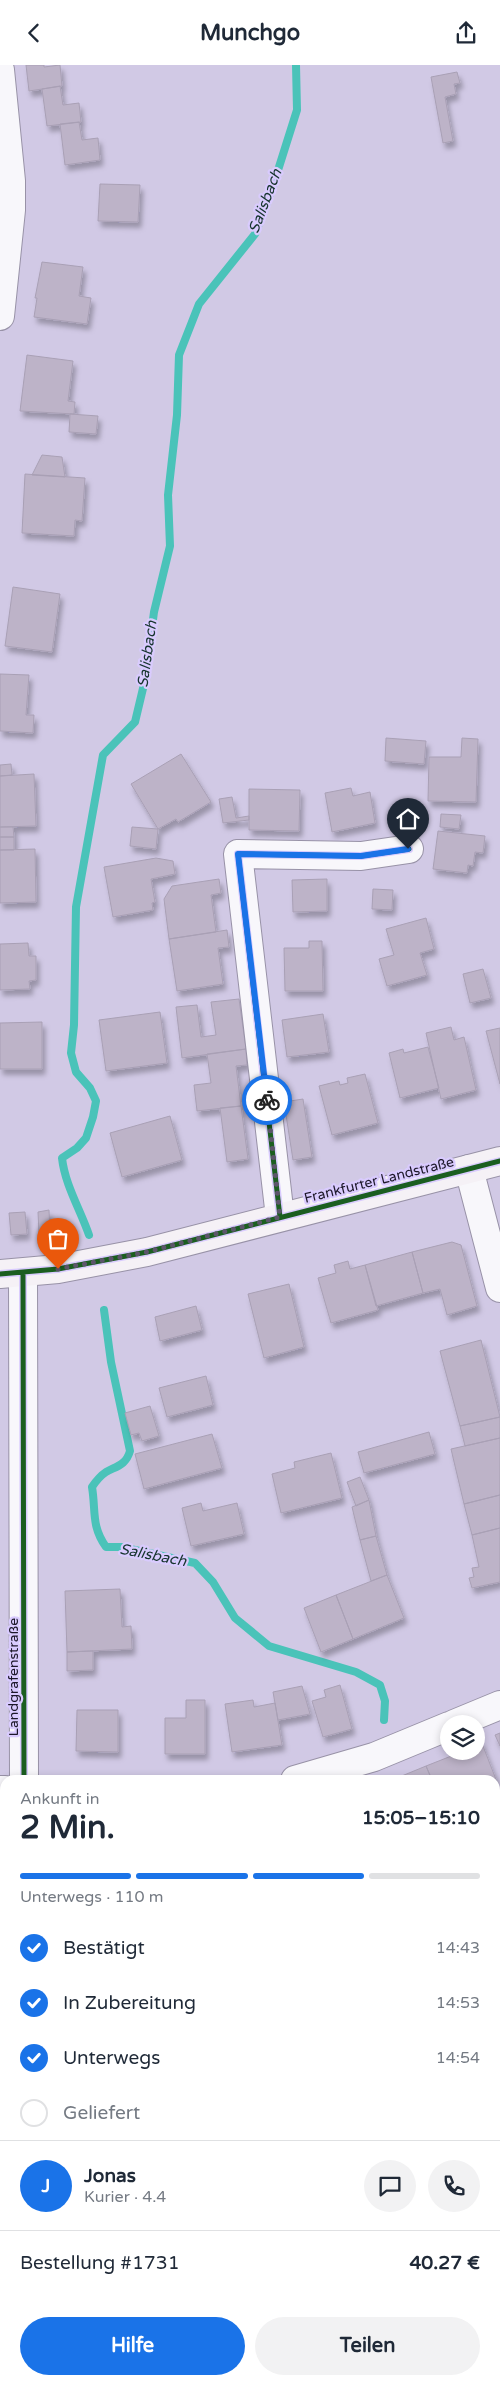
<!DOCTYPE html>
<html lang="de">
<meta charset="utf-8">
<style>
:root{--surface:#fff;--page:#f2f2f3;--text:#1f2937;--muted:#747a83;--line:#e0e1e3;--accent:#1a73e8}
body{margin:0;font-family:"Varela Round",sans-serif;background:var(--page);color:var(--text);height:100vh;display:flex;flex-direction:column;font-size:19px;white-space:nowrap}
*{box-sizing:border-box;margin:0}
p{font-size:16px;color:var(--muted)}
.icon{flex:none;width:28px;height:28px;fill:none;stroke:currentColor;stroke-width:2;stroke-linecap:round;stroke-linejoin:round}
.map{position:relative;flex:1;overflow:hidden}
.side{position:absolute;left:0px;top:1710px;width:500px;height:610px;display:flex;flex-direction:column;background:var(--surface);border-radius:15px 15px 0 0;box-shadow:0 2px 8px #0003}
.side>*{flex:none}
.tools{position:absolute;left:440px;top:1650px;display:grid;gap:10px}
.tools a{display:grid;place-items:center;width:45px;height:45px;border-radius:50%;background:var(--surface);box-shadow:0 2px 8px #0003;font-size:25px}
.pin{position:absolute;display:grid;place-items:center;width:42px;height:42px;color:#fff;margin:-51px -21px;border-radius:50% 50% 50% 0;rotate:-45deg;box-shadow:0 0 5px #0007}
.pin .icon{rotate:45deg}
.courier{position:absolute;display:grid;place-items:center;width:50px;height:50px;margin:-25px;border:4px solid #1a73e8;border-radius:50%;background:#fff;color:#222;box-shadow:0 1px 6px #0007}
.head em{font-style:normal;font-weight:800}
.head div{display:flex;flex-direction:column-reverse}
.head{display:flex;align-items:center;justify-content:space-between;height:85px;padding:0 20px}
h1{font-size:32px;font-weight:800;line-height:38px}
.bar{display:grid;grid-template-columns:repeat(4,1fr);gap:8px 5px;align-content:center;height:60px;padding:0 20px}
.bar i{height:6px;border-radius:4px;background:var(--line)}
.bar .selected{background:var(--accent)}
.bar p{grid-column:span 4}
.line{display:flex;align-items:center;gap:12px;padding:0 20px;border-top:1px solid var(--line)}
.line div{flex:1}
.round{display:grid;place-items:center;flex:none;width:52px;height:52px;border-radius:26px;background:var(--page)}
ol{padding:0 20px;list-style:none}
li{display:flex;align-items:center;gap:15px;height:55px}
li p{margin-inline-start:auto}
li .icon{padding:5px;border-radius:50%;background:var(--accent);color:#fff;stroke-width:4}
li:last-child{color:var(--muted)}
li i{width:28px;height:28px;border:2px solid var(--line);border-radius:50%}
.primary-button{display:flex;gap:10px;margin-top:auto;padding:10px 20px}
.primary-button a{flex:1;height:58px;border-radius:30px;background:var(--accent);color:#fff;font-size:20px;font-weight:800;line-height:58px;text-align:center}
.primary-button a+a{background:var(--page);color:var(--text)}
header{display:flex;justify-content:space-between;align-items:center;height:65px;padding:0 20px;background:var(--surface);font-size:22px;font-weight:800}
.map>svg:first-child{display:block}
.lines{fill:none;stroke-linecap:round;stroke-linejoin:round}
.stream{stroke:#4ac3b9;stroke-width:8}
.building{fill:#bdb3c8;stroke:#a9a0b5;filter:url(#shadow)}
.minor-casing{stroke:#9892a7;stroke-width:30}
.secondary-casing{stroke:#9892a7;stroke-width:30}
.minor{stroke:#f8f7fb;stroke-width:28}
.secondary{stroke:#f5f1f6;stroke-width:28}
.cycleway-casing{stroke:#d9cbfe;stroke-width:8}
.cycleway{stroke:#1b5e20;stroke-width:5}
.done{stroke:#5c566b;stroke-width:5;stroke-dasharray:0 9}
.route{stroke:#1a73e8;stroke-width:6}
.labels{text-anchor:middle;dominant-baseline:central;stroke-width:4.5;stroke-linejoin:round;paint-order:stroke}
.street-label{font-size:14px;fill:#1d182a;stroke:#d9cbfe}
.water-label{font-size:15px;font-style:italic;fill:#16342e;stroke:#d9cbfe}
</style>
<header><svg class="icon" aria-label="back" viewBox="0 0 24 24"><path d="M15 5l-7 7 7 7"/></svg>Munchgo<svg class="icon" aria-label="share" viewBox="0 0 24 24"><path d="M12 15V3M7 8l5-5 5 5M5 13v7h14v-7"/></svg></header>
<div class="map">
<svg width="500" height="2320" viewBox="0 0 500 2320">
<defs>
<filter id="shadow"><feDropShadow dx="3" dy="5.5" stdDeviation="2.5" flood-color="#0004"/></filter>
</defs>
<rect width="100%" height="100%" fill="#d1c9e5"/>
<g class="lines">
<!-- stream -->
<path class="stream" d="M89 1170C80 1144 65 1120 62 1093L77 1083 86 1073 93 1052 96 1036 90 1023 76 1007 71 988 74 960 76 842 103 690 135 657 145 615 154 547 170 481 168 430 177 350 179 290 199 239 255 169 273 121 297 45 296 0
M104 1245 111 1297 130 1386C126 1400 117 1401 106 1407 100 1411 96 1416 92 1422 96 1446 91 1461 106 1482H121L195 1498 213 1517 235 1553 269 1581 356 1607 380 1620 385 1636 384 1655
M495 1894 500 1896"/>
</g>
<!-- building -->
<path class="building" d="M26 0H44V2L60 0 62 21 29 26Z
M457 7 460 18 454 19 456 29 445 32 453 76 443 78 431 12Z
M60 21 63 40 79 38 81 57 47 61 42 24Z
M79 57 82 75 98 73 100 95 65 100 60 59Z
M100 119 140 120 138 157 98 156Z
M42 197 83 202 79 231 91 233 87 259 34 252 37 233H35Z
M27 290 73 296 68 336 75 337 74 349 20 346Z
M70 349 98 351 96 369 69 367Z
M42 390 62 392 65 412 32 410Z
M25 409 85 413 82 456 75 455 74 471 22 468Z
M13 522 60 529 52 587 5 581Z
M0 609 29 610 26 650H34L33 668 0 666Z
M386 673 426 676 424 699 385 696Z
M462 673 478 674 476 737 428 736 429 692H461Z
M181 689 211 737 178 757 176 754 158 764 131 719Z
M11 699 12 710 0 711V700Z
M34 709 36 761 0 762V711Z
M351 723 353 731 370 727 375 758 332 767 325 728Z
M249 724 300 725 299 766 249 765Z
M232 732 236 753 249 751V755L223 758 219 734Z
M441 749 461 750 459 764 440 762Z
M0 762H13L14 772H0Z
M132 762 158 764 156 784 130 781Z
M438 766 485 771 483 788 475 787 473 801 468 800 467 808 433 804Z
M0 772H14V785H0Z
M35 784 36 837 0 838V785Z
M156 793 173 796 175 809 151 814 155 837 152 838 153 845 113 852 104 802Z
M219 814 221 828 211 830 216 867 169 874 164 834 172 821Z
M327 814V846L293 847 292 815Z
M373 824 393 825 392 845 372 844Z
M426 853 434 884 420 888 427 910 387 921 379 894 394 890 386 864Z
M227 865 229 882 218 883 223 919 177 926 169 874Z
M309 876H322L323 926H285L284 883H309Z
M28 878 29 891H36V915L29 916 30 924 0 925V879Z
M483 904 491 933 470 938 463 909Z
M239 934 246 984 182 993 176 942 197 940 201 972 216 970 211 937Z
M160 947 167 998 106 1006 99 955Z
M323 949 329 987 287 992 282 955Z
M42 957V1004H0V958Z
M451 962 454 975 464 972 476 1025 441 1034 426 968Z
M500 963V1019L486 966Z
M428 982 439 1023 400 1033 389 988 403 984 404 988Z
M246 984 247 1000 236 1001 241 1041 197 1046 194 1020 211 1018 207 989Z
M365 1009 378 1058 332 1070 319 1021 339 1016 340 1020 348 1018 347 1013Z
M303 1034 312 1092 293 1095 284 1037Z
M241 1041 248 1094 227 1097 220 1043Z
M170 1051 182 1095 122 1112 110 1068Z
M49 1145 50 1167 39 1169 38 1147Z
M25 1147 27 1169 11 1170 9 1148Z
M452 1177 461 1180 477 1241 447 1250 440 1224 423 1228 412 1187Z
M412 1187 423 1228 376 1241 365 1200Z
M348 1196 350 1204 365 1200 378 1245 331 1258 318 1213 336 1208 334 1200Z
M289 1219 304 1282 264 1293 248 1229Z
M196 1241 202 1265 160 1276 155 1252Z
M481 1275 500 1352 460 1361 440 1286Z
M206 1311 213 1340 167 1352 159 1323Z
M150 1341 159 1371 142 1376 139 1368 131 1370 125 1348Z
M500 1352V1373L465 1381 460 1361Z
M429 1367 435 1389 364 1408 358 1387Z
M212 1369 222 1403 144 1424 135 1389Z
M500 1373V1430L464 1439 451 1384Z
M331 1388 342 1433 281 1448 272 1409 295 1403 294 1397Z
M360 1412 369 1435 356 1441 347 1417Z
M500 1430V1463L472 1470 464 1439Z
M369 1435 376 1471 360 1475 352 1442Z
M201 1438 203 1446 237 1438 244 1469 191 1481 182 1443Z
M500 1463V1517L472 1523 469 1513 474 1512 472 1503 479 1502 472 1470Z
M376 1471 387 1510 371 1516 360 1475Z
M387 1510 404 1553 353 1574 336 1530Z
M120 1524 122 1562 131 1561 132 1584 67 1587 65 1526Z
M336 1530 353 1574 321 1587 304 1543Z
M93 1586V1605L67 1606V1587Z
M340 1620 352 1664 323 1672 312 1636 326 1632 324 1625Z
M302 1621 310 1649 278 1655 273 1627Z
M186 1635H205V1689H165V1653H186Z
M253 1635 254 1642 275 1638 282 1680 232 1687 225 1639Z
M77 1645H118V1687L76 1686Z
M500 1668V1681L495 1670Z
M481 1676 497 1717 495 1718V1715H432L426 1701 464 1686H476V1678Z
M426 1701 432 1715H392Z
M500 2000V2018L495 2007V2003Z
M495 2162 500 2173V2193L495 2195Z
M102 2315H131V2320H118V2317H102Z
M61 2317H97V2320H61Z
M97 2317H118V2320H97Z"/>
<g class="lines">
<defs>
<path id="minor" d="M0 5 11 116V145L0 251
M469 1104 500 1223
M280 1152 238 789 361 791 409 784
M23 1208 24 1715
M454 1659 500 1640
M295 1715 374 1692 449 1661
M0 1725H5
M495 2078 500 2075
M0 2195H5
M32 2315V2320"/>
<path id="secondary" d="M0 1209 58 1204 147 1187 500 1096"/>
</defs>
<!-- minor casing -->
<use href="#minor" class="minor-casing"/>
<!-- secondary casing -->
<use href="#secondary" class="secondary-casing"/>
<!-- minor -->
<use href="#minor" class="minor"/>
<!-- secondary -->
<use href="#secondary" class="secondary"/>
<defs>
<path id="cycleway" d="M280 1152 238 789 361 791 409 784
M23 1208 24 1715
M0 1209 58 1204 147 1187 500 1096"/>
</defs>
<!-- cycleway casing -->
<use href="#cycleway" class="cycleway-casing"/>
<!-- cycleway -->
<use href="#cycleway" class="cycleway"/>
</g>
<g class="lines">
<!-- done -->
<path class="done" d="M58 1204 147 1187 280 1152 267 1035"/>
<!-- route -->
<path class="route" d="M267 1035 238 789 361 791 408 784"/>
</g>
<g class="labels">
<!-- street labels -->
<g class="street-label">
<text transform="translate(379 1115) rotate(-14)">Frankfurter Landstraße</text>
<text transform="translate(13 1612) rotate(-90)">Landgrafenstraße</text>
</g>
<!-- water labels -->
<g class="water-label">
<text transform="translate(265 136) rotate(-69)">Salisbach</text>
<text transform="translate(147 589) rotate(-82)">Salisbach</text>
<text transform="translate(153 1490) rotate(11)">Salisbach</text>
</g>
</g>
</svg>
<div class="tools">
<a><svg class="icon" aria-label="layers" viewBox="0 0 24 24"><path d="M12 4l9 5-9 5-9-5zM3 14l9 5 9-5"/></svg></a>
</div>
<div class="pin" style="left:58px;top:1204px;background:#ea580c"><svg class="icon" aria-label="bag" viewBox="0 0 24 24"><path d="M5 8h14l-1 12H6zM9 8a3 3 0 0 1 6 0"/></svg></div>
<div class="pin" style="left:408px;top:784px;background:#1f2937"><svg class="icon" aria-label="home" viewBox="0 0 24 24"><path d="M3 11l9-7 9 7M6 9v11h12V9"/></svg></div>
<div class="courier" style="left:267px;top:1035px"><svg class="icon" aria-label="bike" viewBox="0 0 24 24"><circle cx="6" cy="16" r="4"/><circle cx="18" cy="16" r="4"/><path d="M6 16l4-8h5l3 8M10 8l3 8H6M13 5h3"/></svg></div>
<section class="side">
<div class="head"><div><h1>2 Min.</h1><p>Ankunft in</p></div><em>15:05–15:10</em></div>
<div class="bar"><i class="selected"></i><i class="selected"></i><i class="selected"></i><i></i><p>Unterwegs · 110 m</p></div>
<ol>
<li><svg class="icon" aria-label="check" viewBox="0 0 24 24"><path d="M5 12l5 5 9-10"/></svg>Bestätigt<p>14:43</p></li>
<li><svg class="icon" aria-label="check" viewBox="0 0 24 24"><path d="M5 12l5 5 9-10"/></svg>In Zubereitung<p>14:53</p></li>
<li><svg class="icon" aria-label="check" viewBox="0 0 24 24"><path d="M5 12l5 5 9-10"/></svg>Unterwegs<p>14:54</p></li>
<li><i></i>Geliefert</li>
</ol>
<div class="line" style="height:90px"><b class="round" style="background:var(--accent);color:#fff">J</b><div><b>Jonas</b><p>Kurier · 4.4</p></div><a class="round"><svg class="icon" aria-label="chat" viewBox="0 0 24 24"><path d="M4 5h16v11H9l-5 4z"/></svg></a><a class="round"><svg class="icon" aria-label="phone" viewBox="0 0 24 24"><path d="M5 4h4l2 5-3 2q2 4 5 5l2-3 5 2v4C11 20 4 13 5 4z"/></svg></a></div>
<div class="line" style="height:65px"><div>Bestellung #1731</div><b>40.27 €</b></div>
<div class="primary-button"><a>Hilfe</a><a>Teilen</a></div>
</section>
</div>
